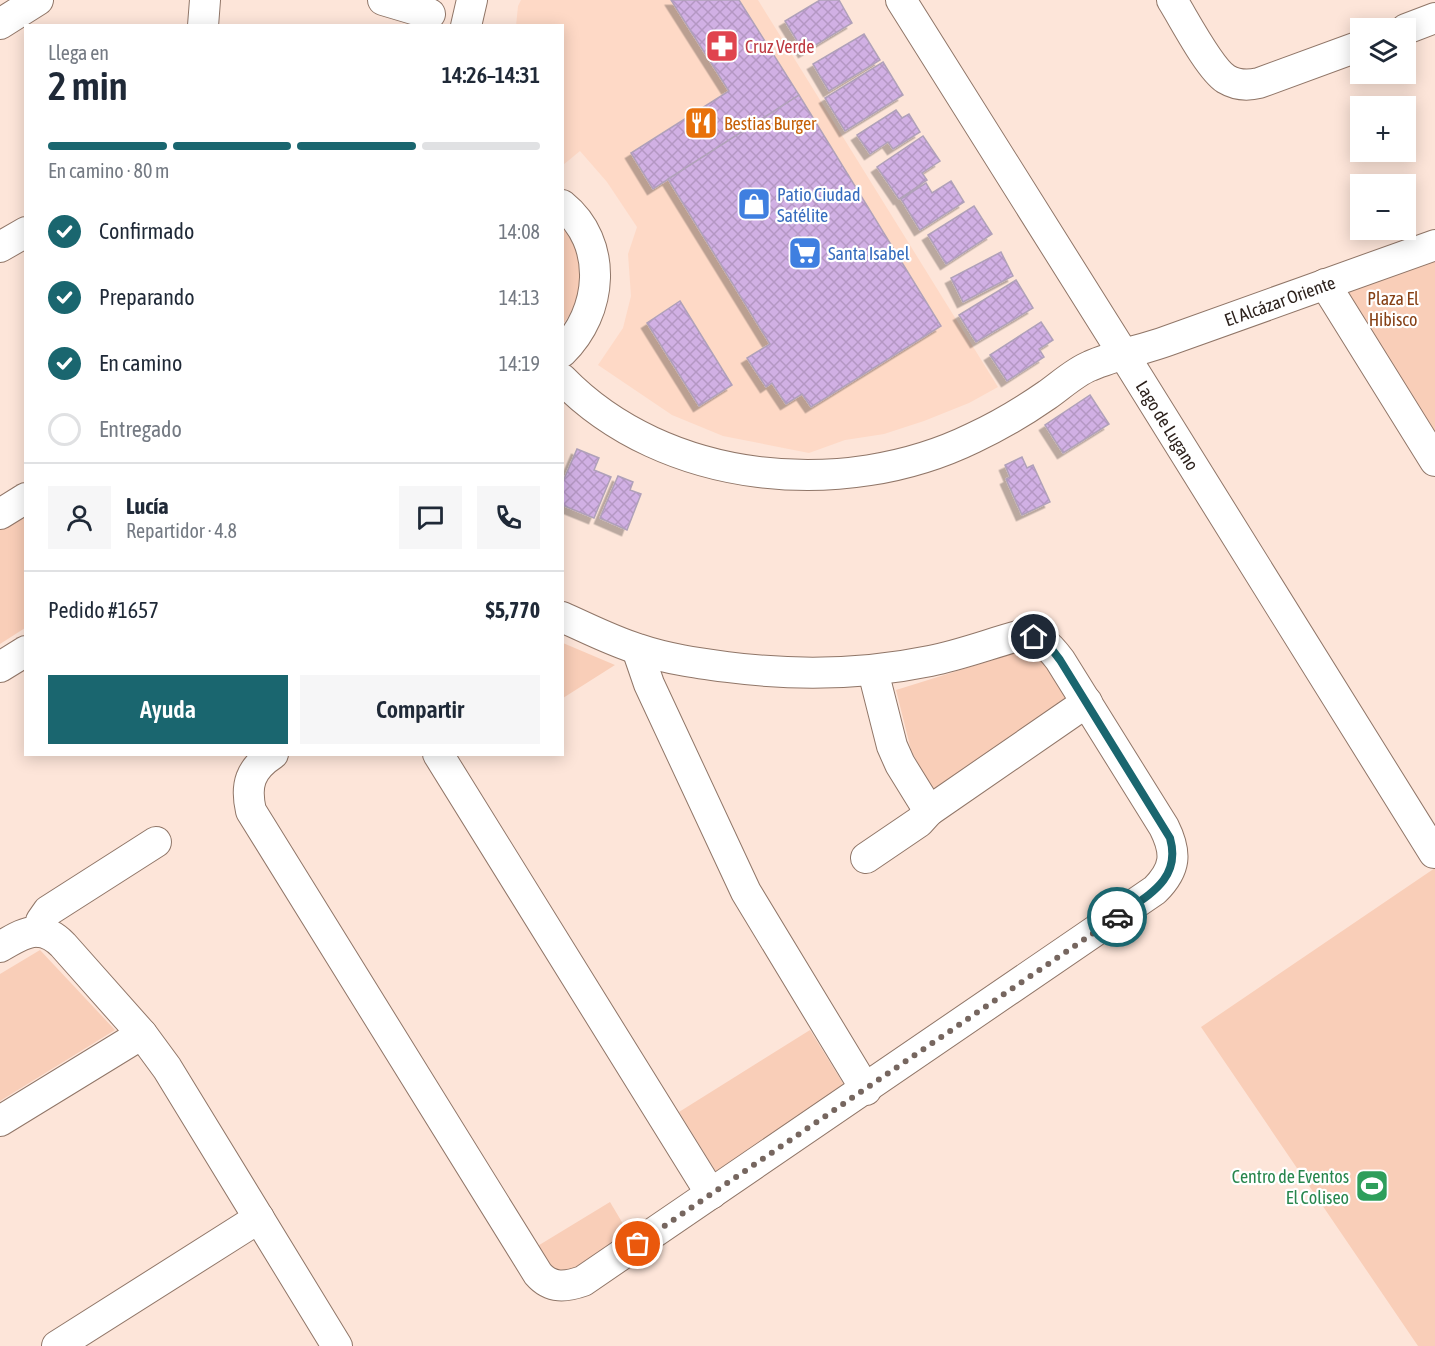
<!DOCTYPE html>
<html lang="es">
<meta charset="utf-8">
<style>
:root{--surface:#fff;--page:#f6f6f7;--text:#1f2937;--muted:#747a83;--line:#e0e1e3;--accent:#1a666f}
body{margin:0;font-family:"Asap Condensed",sans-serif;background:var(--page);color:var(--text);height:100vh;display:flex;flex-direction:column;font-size:22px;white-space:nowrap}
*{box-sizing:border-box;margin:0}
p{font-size:20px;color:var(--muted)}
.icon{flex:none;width:33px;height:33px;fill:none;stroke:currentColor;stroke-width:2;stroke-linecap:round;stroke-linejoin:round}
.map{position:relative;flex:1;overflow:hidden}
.sheet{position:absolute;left:24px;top:24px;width:540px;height:732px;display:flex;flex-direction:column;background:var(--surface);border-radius:0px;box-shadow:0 3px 15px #0003}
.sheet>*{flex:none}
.buttons{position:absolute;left:1350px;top:18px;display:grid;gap:12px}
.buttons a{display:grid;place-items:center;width:66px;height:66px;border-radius:0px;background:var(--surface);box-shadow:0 3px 15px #0003;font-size:30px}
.pin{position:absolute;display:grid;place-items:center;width:51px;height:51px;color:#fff;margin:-26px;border:3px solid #fff;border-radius:50%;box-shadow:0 2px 6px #0007}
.courier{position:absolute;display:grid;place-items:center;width:60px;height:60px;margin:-30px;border:4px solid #1a666f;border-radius:50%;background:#fff;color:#222;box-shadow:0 2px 8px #0007}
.headline em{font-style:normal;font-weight:600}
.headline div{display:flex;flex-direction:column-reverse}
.headline{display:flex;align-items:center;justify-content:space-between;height:102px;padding:0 24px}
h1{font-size:39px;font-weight:600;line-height:45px}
.bar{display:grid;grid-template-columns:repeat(4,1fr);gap:9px 6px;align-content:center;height:72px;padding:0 24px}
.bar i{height:8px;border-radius:4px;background:var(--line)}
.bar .on{background:var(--accent)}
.bar p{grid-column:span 4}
.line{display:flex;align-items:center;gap:15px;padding:0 24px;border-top:2px solid var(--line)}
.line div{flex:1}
.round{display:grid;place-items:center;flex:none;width:63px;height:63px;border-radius:0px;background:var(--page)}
ol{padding:0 24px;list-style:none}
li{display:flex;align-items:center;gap:18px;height:66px}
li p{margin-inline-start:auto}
li .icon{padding:6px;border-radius:50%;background:var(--accent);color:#fff;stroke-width:4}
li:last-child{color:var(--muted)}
li i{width:33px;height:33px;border:3px solid var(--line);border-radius:50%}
.primary-button{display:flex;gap:12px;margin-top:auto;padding:12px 24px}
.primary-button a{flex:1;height:69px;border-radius:0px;background:var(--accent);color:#fff;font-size:24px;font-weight:600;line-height:69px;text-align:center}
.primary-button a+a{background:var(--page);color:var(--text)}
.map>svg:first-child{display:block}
.built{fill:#fed9c6}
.green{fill:#f9ceb8}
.building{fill:url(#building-cross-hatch);stroke:#b0a1b9;stroke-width:1.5;filter:url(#shadow)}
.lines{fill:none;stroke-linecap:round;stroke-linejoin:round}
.minor-casing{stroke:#907668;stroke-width:32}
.minor{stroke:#fff;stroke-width:30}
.done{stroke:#76665f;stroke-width:6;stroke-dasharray:0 10.8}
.route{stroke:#1a666f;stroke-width:8}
.labels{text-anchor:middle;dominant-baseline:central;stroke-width:4.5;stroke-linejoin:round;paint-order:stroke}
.health-label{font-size:18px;fill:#be3a42;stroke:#fff;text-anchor:start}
.food-label{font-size:18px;fill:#c56008;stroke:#fff;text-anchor:start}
.shop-label{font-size:18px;fill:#366cbe;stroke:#fff;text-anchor:start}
.park-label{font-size:18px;fill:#853f14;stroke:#fff}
.street-label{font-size:18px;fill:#2d221d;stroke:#fff}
.leisure-label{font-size:18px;fill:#27864d;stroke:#fff;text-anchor:end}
</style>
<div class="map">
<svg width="1435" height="1346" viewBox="0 0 1435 1346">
<defs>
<pattern id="building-cross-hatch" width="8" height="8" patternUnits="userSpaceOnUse" patternTransform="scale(1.5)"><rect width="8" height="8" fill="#d1b0e4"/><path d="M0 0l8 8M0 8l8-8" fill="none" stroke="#b497c3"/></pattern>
<filter id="shadow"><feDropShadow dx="-5.5" dy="5.5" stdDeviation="0" flood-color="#0004"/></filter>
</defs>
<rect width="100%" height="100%" fill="#fde5d9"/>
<!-- built -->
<path class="built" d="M521 0H758L998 387 969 403 924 421 884 434 845 440 809 453 723 436 672 415 598 365 623 328 631 296 628 254 637 227 607 182 580 151 563 165 562 26H516L518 6Z"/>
<!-- green -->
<path class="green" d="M562 217C569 231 578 247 582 262 587 281 575 310 563 324Z
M1435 250V453L1347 311V280Z
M25 508V628L0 644V524Z
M563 643 615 665 563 698Z
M1018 652 1038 655 1073 702 935 796 911 750 896 690Z
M1435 868V1346H1418L1201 1027Z
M40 950 115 1030 0 1101V974Z
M810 1030 849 1093 718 1175 679 1112Z
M610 1202 632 1239 576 1274 553 1273 531 1250Z"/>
<!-- building -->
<path class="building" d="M671 0H739L799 95 653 189 631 153 729 91Z
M820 0H839L852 23 804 52 785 21Z
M864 34 880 60 829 91 813 64Z
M883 62 903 95 845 131 825 98Z
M799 95 941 326 811 407 802 394 786 404 772 383 766 387 747 358 770 344 668 179Z
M896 110 902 118 909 114 920 132 893 149 888 142 870 154 857 135Z
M923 136 940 161 922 173 927 180 899 199 877 167Z
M951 181 964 202 920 230 901 199 926 183 932 193Z
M974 206 992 234 946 264 928 235Z
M1001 252 1013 276 963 302 951 278Z
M1016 280 1033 308 976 342 959 315Z
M680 301 732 385 699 406 647 323Z
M1041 322 1053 340 1039 349 1044 357 1007 381 990 355Z
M1090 395 1109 424 1063 453 1045 425Z
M577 449 599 458 594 470 611 477 594 518 562 505V484Z
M1022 457 1027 468 1033 465 1050 502 1022 515 1006 479 1010 477 1005 465Z
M618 476 633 482 630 490 641 494 627 530 600 518Z"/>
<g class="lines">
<defs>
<g id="minor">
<path d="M383 0 430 14"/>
<path id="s1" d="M901 0 1124 355 1434 853"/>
<path d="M1172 0C1184 19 1209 68 1226 79 1236 85 1247 86 1259 83L1360 46"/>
<path d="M0 24 38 0"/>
<path d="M203 26 205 0"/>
<path d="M466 26 472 0"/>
<path d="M1406 29 1435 18"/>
<path d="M562 205C609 243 603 312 562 352"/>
<path d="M0 247 26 232"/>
<path d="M1325 284 1435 461"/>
<path id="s2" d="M562 379C665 485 844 501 973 438 999 426 1024 411 1047 395 1060 386 1075 372 1090 366 1115 355 1142 350 1167 341 1256 309 1346 277 1435 245"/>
<path d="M0 514 26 498"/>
<path d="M637 649 649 684 746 892 866 1090"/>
<path d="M0 667 26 651"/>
<path d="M873 671 892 746 900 764 929 811"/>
<path d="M273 754C250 769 245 785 251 811L538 1274C551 1289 566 1287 583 1281L1155 890C1176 869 1177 853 1164 827L1060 660C1048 644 1039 635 1018 636 989 644 960 655 930 661 862 675 796 676 727 667 697 663 667 659 638 649 612 641 587 628 562 617"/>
<path d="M438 754 711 1194"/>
<path d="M866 858 919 822 929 811 1087 702"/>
<path d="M40 932 41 921 48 911 156 842"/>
<path d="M0 947C23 933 41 922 63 945L142 1034 167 1068 337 1346"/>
<path d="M0 1121 142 1034"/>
<path d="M57 1346 259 1218"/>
</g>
</defs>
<!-- minor casing -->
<use href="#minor" class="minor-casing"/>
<!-- minor -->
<use href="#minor" class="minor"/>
</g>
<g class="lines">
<!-- done -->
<path class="done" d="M638 1244 1117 917"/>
<!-- route -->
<path class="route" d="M1034 637 1047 643 1060 660 1170 838C1182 881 1146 896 1117 917"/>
</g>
<!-- icons -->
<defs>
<symbol id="pharmacy-square" viewBox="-11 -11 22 22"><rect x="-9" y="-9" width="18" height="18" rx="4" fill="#e0444e" stroke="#fff"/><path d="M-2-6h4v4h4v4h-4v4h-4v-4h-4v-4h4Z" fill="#fff"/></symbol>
<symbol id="restaurant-square" viewBox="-11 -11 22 22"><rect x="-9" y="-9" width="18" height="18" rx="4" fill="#e8710a" stroke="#fff"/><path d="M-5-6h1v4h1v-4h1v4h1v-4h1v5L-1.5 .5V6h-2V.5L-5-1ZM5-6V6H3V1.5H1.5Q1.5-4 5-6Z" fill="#fff"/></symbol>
<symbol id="shop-square" viewBox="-11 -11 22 22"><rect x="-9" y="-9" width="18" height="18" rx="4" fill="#3f7fe0" stroke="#fff"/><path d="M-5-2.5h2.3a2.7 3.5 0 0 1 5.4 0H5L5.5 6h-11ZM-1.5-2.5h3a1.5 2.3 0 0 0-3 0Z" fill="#fff"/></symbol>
<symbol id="supermarket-square" viewBox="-11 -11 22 22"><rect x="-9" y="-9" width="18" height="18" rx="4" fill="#3f7fe0" stroke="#fff"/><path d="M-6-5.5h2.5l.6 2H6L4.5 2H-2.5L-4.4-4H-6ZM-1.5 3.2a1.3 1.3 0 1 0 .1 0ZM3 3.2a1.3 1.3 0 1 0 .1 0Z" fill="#fff"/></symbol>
<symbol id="stadium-square" viewBox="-11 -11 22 22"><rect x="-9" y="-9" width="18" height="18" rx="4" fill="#2e9e5b" stroke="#fff"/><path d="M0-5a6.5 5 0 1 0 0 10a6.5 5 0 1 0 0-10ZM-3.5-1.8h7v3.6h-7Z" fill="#fff"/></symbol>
</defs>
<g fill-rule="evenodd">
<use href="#pharmacy-square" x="703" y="27" width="38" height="38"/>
<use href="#restaurant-square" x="682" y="104" width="38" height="38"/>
<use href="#shop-square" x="735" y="185" width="38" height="38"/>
<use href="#supermarket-square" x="786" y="234" width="38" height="38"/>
<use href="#stadium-square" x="1353" y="1167" width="38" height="38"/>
</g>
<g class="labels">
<!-- health labels -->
<g class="health-label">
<text x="745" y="46">Cruz Verde</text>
</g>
<!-- food labels -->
<g class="food-label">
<text x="724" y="123">Bestias Burger</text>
</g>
<!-- shop labels -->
<g class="shop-label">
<text x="777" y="194">Patio Ciudad<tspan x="777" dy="21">Satélite</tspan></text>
<text x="828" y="253">Santa Isabel</text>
</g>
<!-- park labels -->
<g class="park-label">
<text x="1393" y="298">Plaza El<tspan x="1393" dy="21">Hibisco</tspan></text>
</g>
<!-- street labels -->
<g class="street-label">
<text stroke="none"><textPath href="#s2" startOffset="780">El Alcázar Oriente</textPath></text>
<text stroke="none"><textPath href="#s1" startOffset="502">Lago de Lugano</textPath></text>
</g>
<!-- leisure labels -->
<g class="leisure-label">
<text x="1349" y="1176">Centro de Eventos<tspan x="1349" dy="21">El Coliseo</tspan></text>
</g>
</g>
</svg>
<div class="buttons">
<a><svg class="icon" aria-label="layers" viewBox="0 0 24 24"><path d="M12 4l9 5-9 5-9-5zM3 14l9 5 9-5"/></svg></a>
<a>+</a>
<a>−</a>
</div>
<div class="pin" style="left:638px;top:1244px;background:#ea580c"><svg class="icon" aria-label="bag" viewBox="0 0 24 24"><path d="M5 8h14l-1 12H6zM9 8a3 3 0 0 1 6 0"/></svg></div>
<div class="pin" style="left:1034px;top:637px;background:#1f2937"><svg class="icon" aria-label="home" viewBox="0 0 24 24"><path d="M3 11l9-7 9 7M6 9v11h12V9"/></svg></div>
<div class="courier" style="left:1117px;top:917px"><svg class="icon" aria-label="car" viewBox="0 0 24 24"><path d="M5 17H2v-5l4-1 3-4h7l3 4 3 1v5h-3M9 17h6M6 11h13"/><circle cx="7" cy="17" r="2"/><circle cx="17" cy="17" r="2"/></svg></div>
<section class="sheet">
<div class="headline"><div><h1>2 min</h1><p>Llega en</p></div><em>14:26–14:31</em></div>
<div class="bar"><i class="on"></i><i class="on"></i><i class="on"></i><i></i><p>En camino · 80 m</p></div>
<ol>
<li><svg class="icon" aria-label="check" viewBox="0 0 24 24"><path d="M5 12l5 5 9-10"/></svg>Confirmado<p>14:08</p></li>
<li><svg class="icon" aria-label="check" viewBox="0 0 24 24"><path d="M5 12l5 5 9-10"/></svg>Preparando<p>14:13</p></li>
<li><svg class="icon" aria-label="check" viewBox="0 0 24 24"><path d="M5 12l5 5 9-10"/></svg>En camino<p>14:19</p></li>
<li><i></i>Entregado</li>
</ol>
<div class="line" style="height:108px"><a class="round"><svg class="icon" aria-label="person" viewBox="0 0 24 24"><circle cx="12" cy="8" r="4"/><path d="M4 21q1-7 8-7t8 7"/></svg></a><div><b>Lucía</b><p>Repartidor · 4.8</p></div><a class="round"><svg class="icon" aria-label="chat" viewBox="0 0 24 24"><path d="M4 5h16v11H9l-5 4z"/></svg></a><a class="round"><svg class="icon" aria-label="phone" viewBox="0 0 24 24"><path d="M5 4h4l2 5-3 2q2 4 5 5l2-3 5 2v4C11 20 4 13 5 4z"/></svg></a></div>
<div class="line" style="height:78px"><div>Pedido #1657</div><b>$5,770</b></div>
<div class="primary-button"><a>Ayuda</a><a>Compartir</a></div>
</section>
</div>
